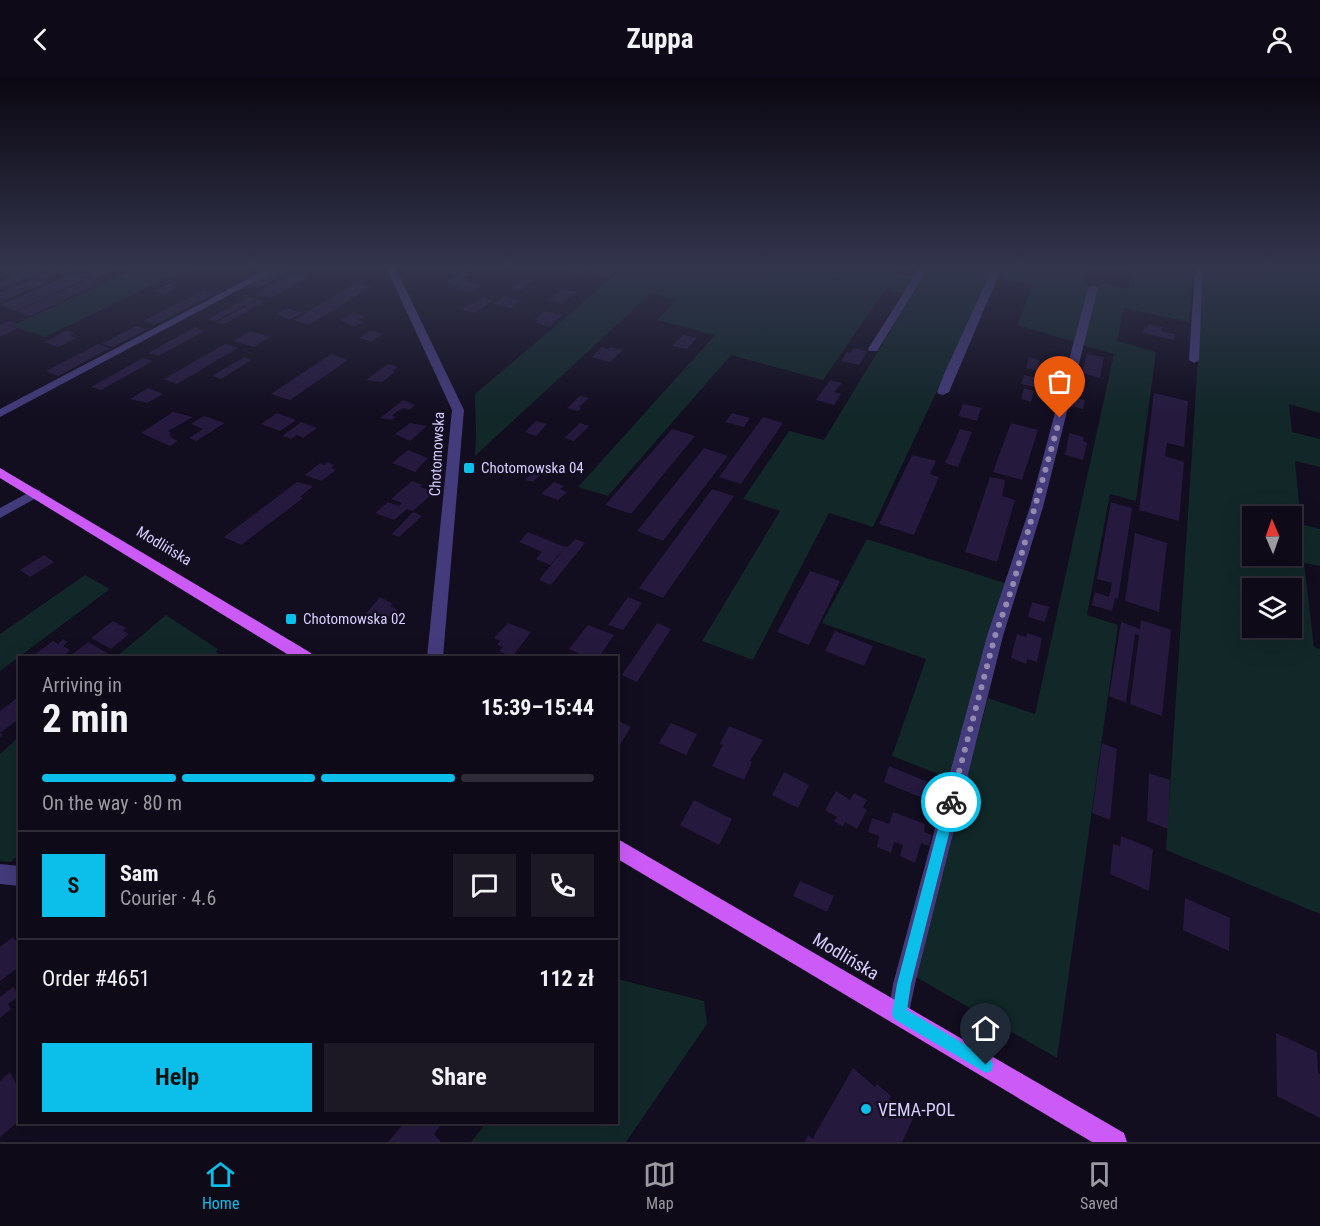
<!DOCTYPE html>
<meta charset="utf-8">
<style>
:root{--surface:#0e0a17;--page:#1c1824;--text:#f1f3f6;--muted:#9b9aa1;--line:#2e2b36;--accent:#0cbfea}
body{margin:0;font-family:"Roboto Condensed",sans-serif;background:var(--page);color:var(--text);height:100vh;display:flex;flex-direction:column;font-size:22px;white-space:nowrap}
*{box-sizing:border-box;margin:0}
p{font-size:20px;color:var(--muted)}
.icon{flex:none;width:33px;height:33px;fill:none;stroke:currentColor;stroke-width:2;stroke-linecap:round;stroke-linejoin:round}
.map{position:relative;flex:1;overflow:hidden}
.drawer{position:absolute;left:18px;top:578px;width:600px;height:468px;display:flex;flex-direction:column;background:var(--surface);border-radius:0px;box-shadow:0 6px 24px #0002,0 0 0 2px var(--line)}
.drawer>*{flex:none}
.needle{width:39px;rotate:358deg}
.buttons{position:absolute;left:1242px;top:428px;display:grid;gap:12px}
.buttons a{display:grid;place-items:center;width:60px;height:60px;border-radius:0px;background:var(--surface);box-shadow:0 6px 24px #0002,0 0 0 2px var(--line);font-size:30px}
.pin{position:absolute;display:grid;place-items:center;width:51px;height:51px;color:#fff;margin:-62px -26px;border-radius:50% 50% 50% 0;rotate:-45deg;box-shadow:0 0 6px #0007}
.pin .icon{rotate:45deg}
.courier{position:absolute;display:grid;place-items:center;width:60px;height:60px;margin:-30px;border:4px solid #0cbfea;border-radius:50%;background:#fff;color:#222;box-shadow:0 2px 8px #0007}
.overview em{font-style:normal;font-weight:700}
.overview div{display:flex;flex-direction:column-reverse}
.overview{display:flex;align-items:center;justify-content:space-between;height:102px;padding:0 24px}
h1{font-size:39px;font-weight:700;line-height:45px}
.bar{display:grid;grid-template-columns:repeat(4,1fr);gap:9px 6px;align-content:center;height:72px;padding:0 24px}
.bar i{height:8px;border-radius:4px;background:var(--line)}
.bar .on{background:var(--accent)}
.bar p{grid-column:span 4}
.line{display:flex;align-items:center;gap:15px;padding:0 24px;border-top:2px solid var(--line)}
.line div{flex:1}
.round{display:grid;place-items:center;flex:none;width:63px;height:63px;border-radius:0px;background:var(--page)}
.primary-button{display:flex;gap:12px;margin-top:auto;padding:12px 24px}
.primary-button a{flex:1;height:69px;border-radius:0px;background:var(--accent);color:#111;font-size:24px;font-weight:700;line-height:69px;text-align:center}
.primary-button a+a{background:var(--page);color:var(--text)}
header{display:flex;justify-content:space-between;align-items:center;height:78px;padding:0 24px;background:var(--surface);font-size:27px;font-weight:700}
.menu{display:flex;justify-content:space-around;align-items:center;height:84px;border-top:2px solid var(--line);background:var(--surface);font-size:16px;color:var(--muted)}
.menu a{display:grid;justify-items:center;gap:3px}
.menu .on{color:var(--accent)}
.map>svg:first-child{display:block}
.green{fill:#112728;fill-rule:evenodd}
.building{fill:#251a3e}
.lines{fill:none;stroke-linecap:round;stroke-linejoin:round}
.minor{fill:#433b7b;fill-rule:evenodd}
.major{fill:#cb5af7;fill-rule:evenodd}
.route{fill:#0cbfea}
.done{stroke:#928aaf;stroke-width:6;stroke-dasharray:0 10.8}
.poi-dot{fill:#0cbfea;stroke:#120d1f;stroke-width:2}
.labels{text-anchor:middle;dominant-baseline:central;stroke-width:4.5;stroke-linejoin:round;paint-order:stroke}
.street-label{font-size:15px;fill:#d7cdfd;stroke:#120d1f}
.poi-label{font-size:15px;fill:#d7cdfd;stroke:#120d1f;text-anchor:start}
.near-street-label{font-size:18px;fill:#d7cdfd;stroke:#120d1f}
.near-poi-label{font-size:18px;fill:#d7cdfd;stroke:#120d1f;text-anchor:start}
</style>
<header><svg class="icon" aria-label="back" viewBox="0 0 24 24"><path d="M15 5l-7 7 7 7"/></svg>Zuppa<svg class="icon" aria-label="person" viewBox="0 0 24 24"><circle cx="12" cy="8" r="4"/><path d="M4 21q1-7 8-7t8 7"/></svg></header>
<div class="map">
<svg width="1320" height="1064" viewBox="0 0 1320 1064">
<rect width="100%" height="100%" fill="#120d1f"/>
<!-- green -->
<path class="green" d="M139 189H190L45 259 11 248Z
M625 189H814L836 196 841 189H871L914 199 904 216 885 212 823 302 731 277 608 418 578 409 715 257 657 242 676 222 651 215 475 378C477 357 475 337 475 316Z
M929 189H995L873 449 829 435 753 582 702 563 780 433 743 421 789 353 824 362Z
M1005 189H1088L1084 201 1089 210 1075 264 1017 247 1033 207 1000 201Z
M1132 189H1181L1193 192 1189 244 1124 230 1117 263 1156 274 1136 423 1110 416 1087 537 1118 547 1057 980 914 898 988 620 1035 636 1114 276 1082 267 1099 208 1102 205 1128 211Z
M1204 189H1320V335L1289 326 1292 354 1320 361V389L1295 383 1301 446 1320 451V488L1304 485 1314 569 1320 571V836L1166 772ZM1252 438H1292V477H1252ZM1252 510H1292V549H1252Z
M867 461 1008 506 953 702 892 678 926 581 822 545Z
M85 497 110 511 0 593V556Z
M166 537 218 571 216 574 223 579H116Z
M19 659V776L11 784 0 783V676Z
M617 901 704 923 707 946 626 1064H471L487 1044H616Z"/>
<!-- building -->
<path class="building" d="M33 189H51L0 211V203Z
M61 189H79L67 195 62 193 40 202 34 200Z
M190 189H200L175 200 170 199Z
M282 189H296L258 210 249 207Z
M574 189H592L582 198 568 194Z
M600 189H621L608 200 592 196Z
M96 192H103L110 194 95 201 83 198Z
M464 193 472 195 464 200 468 201 464 204 480 208 470 215 454 211 459 208 447 204Z
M292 196 308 199 271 220 255 216Z
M69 197 85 201 15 233 0 227Z
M32 201 44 205 0 224V215Z
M88 201 101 205 30 238 17 233Z
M525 201 533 202 519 213 511 211Z
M356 205 371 209 309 247 294 242Z
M166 207 172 206 177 210 164 217 153 213Z
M562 211 576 214 562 225 548 222Z
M204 212 215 216 154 247 142 243Z
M504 218 521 222 511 230 494 226Z
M249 219 256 221 216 243 208 241Z
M483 219 493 222 475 235 461 232 470 225 478 227 475 226Z
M258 222 265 224 224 246 217 244Z
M287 230 302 235 289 242 276 236Z
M544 233 562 237 550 249 536 245 539 242 534 241Z
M353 235 364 238 358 242 363 244 354 249 341 242Z
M9 243 16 245 11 248 18 250 0 259V247Z
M1148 246 1162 249 1161 253 1175 256 1174 262 1143 255 1144 249 1147 250Z
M136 248 147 251 113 269 102 266Z
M195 249 205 253 158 278 148 275Z
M68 252 75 255 70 257 77 260 58 269 44 264Z
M250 253 270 259 254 269 234 263Z
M369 253H374L383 256 371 264 360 260Z
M683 257 697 260 687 271 672 268Z
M98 266 110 270 58 298 46 293Z
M225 266 238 270 177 306 164 301Z
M602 269 608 271 611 269 623 272 610 284 592 279Z
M854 270 868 273 859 287 841 283 847 274 850 275Z
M331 276 348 282 290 322 271 316Z
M1087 276 1104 279 1100 300 1082 295Z
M244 279 251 282 221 301 212 298Z
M1029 279 1040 282 1037 293 1026 290Z
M143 280 153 283 101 312 91 309Z
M388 286 398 289 392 293 395 294 382 304 366 302Z
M1024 297 1058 305 1056 311 1048 309 1047 312 1021 306Z
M830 302 842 305 834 314 841 316 834 327 816 322Z
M148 310 163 316 147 325 130 321Z
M1024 310 1034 313 1031 324 1021 321Z
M1154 315 1188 323 1184 369 1167 365 1165 378 1184 384 1179 443 1139 432Z
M580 318 589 320 579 329 581 330 578 333 567 330Z
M1070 319 1085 322 1083 331 1068 327Z
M403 322 415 327 409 332 404 330 396 334 392 338 396 339 392 342 380 340Z
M963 326 981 330 977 343 958 338Z
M173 334 193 339 168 353 171 355 169 357 172 358 170 359 178 363 170 368 141 355Z
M277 335 296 342 280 353 261 346Z
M732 335 750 340 744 349 725 344Z
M204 338 225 345 196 363 189 360 203 351 191 346Z
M763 339 783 345 741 406 719 399Z
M536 343 547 346 536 358 525 354Z
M301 344 317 350 303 360 297 357 291 361 282 358Z
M410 345 427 348 410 363 395 356Z
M580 345 589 348 574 363 564 360Z
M1011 345 1038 352 1022 402 993 394Z
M672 351 695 358 631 436 605 427Z
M960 351 972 354 958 389 945 385Z
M1069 355 1084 359 1083 363 1087 365 1083 382 1063 376 1066 374Z
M704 370 728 378 663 463 637 453Z
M408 372 428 380 415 394 392 385Z
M912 377 936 383 930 396 939 399 914 457 879 446Z
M328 384 334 387 331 390 336 392 321 403 305 397 320 385 324 387Z
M544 386 549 388 533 404 525 402 539 387Z
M990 399 1005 402 1002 418 1015 422 997 484 965 474Z
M412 403 423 407 420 409 434 414 413 433 407 431 394 442 375 435 388 424 399 428 402 425 391 421Z
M297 404 313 408 300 419 303 420 241 467 224 459Z
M554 404 564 408 560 411 567 414 558 422 541 416Z
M712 411 734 418 663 520 639 510Z
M1111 424 1132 430 1118 521 1115 520 1112 533 1092 527 1095 514 1109 519 1112 505 1097 501Z
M413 434 422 438 399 459 392 456Z
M528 454 565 469 550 487 536 481 542 474 519 464Z
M1135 455 1167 465 1159 534 1125 523Z
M575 461 585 465 551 507 539 502 566 468 568 469Z
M44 477 54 484 30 499 20 492Z
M810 493 840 503 809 567 777 554Z
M380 519 393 526 390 528 398 532 381 548 363 539Z
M628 519 642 525 623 552 608 547Z
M1032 524 1049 529 1045 544 1028 539Z
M1141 542 1171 552 1162 638 1130 626 1139 557 1135 556 1126 625 1109 618 1121 544 1140 551Z
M113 543 126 550 123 553 129 556 111 571 91 560Z
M508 545 531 554 512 579 499 573 503 569 497 567 500 563 494 560Z
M657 545 671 551 637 604 622 597Z
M588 547 614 557 599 579H581L582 577 569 571Z
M835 553 873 568 864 588 825 573Z
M1027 555 1042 560 1037 584 1027 581 1026 586 1011 580 1017 556 1026 559Z
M63 561 68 564 63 568 70 572 62 579 33 578 53 563 58 566Z
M88 564 109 576 106 579H69Z
M20 618V640L0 655 3 657 0 659V633Z
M616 642 631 649 616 673Z
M671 645 697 656 686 677 659 665Z
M729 648 763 662 750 683 752 684 744 702 712 688 723 667 720 666Z
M1102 665 1117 671 1110 742 1092 735Z
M889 688 945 711 941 728 884 704Z
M784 694 809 707 798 730 772 717Z
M1149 695 1170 702 1168 751 1147 743Z
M836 713 850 722 854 715 867 722 863 729 867 732 857 751 845 744 843 749 834 743 837 739 825 732Z
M694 722 732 741 719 767 680 747Z
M893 734 925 746 924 754 932 757 929 768 921 765 915 785 900 778 903 767 894 764 891 775 877 769 879 758 868 754 872 740 889 746Z
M1121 758 1153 771 1149 813 1110 796 1113 766 1120 768Z
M800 803 834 818 827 834 793 818Z
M1185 820 1230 840 1229 873 1183 852Z
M13 859 20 870V888L0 903V869Z
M13 909 19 918 8 926 11 931 0 940V919Z
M1276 955 1317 974 1318 995 1320 996V1040L1277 1018Z
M853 990 875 1009 877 1006 891 1018 889 1021 913 1041 902 1064H805L808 1057 813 1061 814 1058Z
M10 994 20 1014V1042L0 1059V1003Z
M405 1044H439L441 1047 434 1056 441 1064H388Z"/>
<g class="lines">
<!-- minor -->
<path class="minor" d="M271 189H282L0 339V331Z
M386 189H395L464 332 443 579H427L452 332Z
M920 189H929L877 273H869L868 271Z
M993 189H1002L949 314 943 317 939 316 937 314 944 296Z
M1195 189H1203L1199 282 1194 285 1189 282Z
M1093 207 1098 210 1043 429 1003 558 915 906 907 944 899 947 891 944 888 936 893 906 987 558 1030 429 1088 210Z
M35 411 40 412 41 415 40 418 0 440V430Z
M0 786 20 788V808L0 806Z"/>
<!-- major -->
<path class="major" d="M0 390 311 575 313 579H292L0 400Z
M616 760 1124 1055 1127 1064H1092L616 780Z"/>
</g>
<!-- sky -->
<linearGradient id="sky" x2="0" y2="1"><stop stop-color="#0a0711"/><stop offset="0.56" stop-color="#33354d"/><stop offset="1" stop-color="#33354d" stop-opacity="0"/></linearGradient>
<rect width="1320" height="338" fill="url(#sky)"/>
<!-- route -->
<path class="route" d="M951 718 957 724 911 906 907 932 991 982 993 987 991 993 986 995 894 941 892 936 897 906 945 724Z"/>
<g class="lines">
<!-- done -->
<path class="done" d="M951 724 995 558 1012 510 1060 340"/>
</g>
<!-- markers -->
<g class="poi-dot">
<rect x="463" y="384" width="12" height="12" rx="3"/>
<rect x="285" y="535" width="12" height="12" rx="3"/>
<circle cx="866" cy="1031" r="6"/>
</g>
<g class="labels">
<!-- street labels -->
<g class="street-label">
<text transform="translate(437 376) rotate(-87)">Chotomowska</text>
<text transform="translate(164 468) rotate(31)">Modlińska</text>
</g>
<!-- poi labels -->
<g class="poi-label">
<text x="481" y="390">Chotomowska 04</text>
<text x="303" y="541">Chotomowska 02</text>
</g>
<!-- near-street labels -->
<g class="near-street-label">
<text transform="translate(846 878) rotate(31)">Modlińska</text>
</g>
<!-- near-poi labels -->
<g class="near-poi-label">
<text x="878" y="1031">VEMA-POL</text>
</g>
</g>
</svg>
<div class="buttons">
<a><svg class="needle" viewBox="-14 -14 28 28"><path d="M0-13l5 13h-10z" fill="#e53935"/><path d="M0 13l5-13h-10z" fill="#9b9aa1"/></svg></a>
<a><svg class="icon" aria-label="layers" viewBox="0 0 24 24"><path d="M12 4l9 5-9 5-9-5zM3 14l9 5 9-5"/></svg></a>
</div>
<div class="pin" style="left:1060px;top:340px;background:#ea580c"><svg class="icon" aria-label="bag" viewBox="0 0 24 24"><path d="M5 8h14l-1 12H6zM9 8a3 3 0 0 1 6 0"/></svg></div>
<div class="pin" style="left:986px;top:987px;background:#1f2937"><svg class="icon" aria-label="home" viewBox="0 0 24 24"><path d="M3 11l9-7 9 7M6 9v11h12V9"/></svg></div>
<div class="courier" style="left:951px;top:724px"><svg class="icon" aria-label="bike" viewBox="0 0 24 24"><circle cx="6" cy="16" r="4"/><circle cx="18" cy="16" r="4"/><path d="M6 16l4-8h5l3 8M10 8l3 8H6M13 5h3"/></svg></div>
<section class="drawer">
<div class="overview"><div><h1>2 min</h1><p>Arriving in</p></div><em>15:39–15:44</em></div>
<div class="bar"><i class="on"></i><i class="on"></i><i class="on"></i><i></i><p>On the way · 80 m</p></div>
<div class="line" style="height:108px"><b class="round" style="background:var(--accent);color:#111">S</b><div><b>Sam</b><p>Courier · 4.6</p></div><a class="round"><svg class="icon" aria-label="chat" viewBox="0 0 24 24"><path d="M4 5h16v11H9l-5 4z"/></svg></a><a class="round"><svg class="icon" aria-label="phone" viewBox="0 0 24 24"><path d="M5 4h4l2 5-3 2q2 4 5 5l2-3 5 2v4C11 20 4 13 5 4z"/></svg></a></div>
<div class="line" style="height:78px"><div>Order #4651</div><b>112 zł</b></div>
<div class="primary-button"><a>Help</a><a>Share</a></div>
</section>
</div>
<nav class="menu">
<a class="on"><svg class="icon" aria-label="home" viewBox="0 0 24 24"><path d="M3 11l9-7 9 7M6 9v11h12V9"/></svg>Home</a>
<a><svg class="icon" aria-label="map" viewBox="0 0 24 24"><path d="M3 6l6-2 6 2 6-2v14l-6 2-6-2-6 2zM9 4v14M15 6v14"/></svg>Map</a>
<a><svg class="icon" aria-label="saved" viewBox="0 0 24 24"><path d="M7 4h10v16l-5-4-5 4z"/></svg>Saved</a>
</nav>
